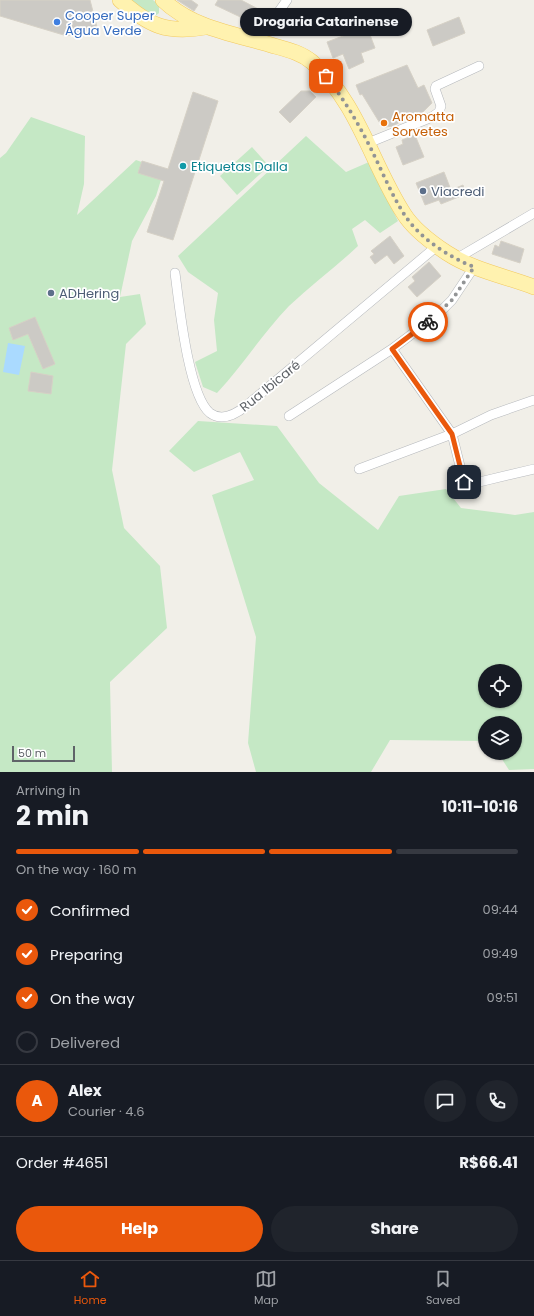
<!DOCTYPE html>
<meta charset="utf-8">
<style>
:root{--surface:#171b24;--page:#20242c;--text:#f1f3f6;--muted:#9ea1a6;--line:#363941;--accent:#ea580c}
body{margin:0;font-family:Poppins,sans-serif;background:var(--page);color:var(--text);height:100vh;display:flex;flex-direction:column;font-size:15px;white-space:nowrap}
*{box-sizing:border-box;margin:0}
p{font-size:13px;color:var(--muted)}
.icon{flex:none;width:22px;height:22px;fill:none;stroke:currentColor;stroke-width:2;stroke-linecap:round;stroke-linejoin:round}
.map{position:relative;height:772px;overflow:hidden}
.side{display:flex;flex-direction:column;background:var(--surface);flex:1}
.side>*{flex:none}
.tools{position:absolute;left:478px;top:664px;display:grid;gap:8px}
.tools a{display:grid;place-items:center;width:44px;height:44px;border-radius:50%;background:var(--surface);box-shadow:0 1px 3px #0004;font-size:20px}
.scale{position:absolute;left:12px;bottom:10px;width:63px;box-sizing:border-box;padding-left:4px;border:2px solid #5f6368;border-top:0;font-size:11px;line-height:14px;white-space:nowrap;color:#5f6368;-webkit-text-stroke:3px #fff;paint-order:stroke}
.pin{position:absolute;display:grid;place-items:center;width:34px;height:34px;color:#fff;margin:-17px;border-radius:8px;box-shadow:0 2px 6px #0006}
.courier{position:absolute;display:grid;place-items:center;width:40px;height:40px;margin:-20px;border:3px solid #ea580c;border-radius:50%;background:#fff;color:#222;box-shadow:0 1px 5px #0007}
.bubble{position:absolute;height:28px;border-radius:14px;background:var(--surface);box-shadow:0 1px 3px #0004;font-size:13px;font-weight:700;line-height:28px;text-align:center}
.headline em{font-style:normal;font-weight:700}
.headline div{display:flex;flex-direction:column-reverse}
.headline{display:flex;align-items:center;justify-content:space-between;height:68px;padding:0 16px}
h1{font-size:26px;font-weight:700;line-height:30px}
.bar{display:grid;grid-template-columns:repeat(4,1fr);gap:6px 4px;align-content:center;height:48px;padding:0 16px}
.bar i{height:5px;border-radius:3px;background:var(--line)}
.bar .current{background:var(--accent)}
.bar p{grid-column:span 4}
.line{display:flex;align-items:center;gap:10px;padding:0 16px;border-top:1px solid var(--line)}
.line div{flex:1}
.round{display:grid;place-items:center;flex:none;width:42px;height:42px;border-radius:21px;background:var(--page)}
ol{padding:0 16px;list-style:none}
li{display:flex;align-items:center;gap:12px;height:44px}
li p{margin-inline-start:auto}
li .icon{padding:4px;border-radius:50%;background:var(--accent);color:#fff;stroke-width:4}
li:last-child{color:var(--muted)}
li i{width:22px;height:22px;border:2px solid var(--line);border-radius:50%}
.button{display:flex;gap:8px;margin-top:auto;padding:8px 16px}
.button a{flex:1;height:46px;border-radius:24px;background:var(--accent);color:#fff;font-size:16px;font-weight:700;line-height:46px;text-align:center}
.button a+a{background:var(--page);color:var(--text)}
.menu{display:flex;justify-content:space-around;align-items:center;height:56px;border-top:1px solid var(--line);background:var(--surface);font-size:11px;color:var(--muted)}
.menu a{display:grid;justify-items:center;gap:2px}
.menu .current{color:var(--accent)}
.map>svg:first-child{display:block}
.green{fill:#c5e8c5;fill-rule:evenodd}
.water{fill:#aadaff}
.building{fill:#cccac5;stroke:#d6d1c6}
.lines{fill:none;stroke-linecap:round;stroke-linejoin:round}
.street-casing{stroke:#b5b8bc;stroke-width:10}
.primary-casing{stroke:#f2c960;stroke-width:16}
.street{stroke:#fff;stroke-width:9}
.primary{stroke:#fff2af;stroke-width:15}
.done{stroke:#929495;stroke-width:4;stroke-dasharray:0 7.2}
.route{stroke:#ea580c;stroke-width:5}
.shop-dot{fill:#3f7fe0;stroke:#fff;stroke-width:1.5}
.food-dot{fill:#e8710a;stroke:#fff;stroke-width:1.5}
.culture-dot{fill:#0f9aa8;stroke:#fff;stroke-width:1.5}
.service-dot{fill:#5c6f8a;stroke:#fff;stroke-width:1.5}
.labels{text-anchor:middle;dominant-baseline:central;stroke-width:3.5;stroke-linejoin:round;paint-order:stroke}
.shop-label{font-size:13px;fill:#366cbe;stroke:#fff;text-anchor:start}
.food-label{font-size:13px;fill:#c56008;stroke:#fff;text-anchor:start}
.culture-label{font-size:13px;fill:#0d838f;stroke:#fff;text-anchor:start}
.service-label{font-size:13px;fill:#4e5e75;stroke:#fff;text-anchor:start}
.street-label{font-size:13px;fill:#5f6368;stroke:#fff}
</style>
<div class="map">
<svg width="534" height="772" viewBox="0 0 534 772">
<rect width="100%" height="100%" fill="#f1efe8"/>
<!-- green -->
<path class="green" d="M128 0H153L159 5V13L153 18Z
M31 117 85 136 84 184 77 215 136 160 164 170 156 196 132 241 120 297 140 294 146 324 126 344 112 470 124 528 160 566 167 628 110 682 112 772H0V158L6 153Z
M306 136 346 172 369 162 398 221 380 233 365 220 352 229 358 246C336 267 311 285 289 306 263 333 243 365 217 393L203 387 195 362 217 351 214 320 218 293 188 272 178 256Z
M252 147 269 166 237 195 220 176Z
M198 421 277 426 319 483 378 530 399 496 446 489 461 508 515 515 534 512V769L509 770 498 753H515V723H485V741L390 740 371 772H256L248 743 256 637 212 495 254 480 240 452 194 472 169 451ZM485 671H515V701H485Z"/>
<!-- water -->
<path class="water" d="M8 343 25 346 19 375 3 372Z"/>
<!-- building -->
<path class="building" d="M0 0H90L97 27 67 36 0 16Z
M177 0H191L198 5 194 11Z
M218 0H241L262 11 253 23 215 5Z
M459 17 465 33 433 46 427 30Z
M367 27 375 48 361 53 364 62 349 69 343 54 333 58 327 42Z
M407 65 418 88 424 85 432 103 420 115 410 119 409 117 393 126 385 127 381 125 362 94 360 95 356 85Z
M301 91H310L316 97 290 123 279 112Z
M193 92 218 101 173 240 147 232 164 181 138 173 142 161 168 169Z
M415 135 424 157 403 165 396 147 403 144 402 140Z
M444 172 451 190 463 185 466 194 441 204 439 200 425 205 416 183Z
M390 236 404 256 394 264 387 255 375 264 370 257 374 254 371 251Z
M501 241 524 249 520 263 492 254 495 245 499 247Z
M429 262 441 276 417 297 408 287 415 281 412 277Z
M35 317 55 364 43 369 28 334 13 340 9 328Z
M31 372 53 376 51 394 28 391Z"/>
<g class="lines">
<defs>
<path id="street" d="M258 41 287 0
M368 143 432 117 439 112 441 106 435 89 436 86 479 66
M456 259 534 213
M175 273C179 302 188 395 210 413 222 422 236 414 246 406L437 246
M392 349 452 434 464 482 471 484 534 469
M289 416 392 349 436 316 452 300 474 267
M359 469 452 434 491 415 534 400"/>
<path id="primary" d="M120 0C149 26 167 34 206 27
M163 0C192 28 234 34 271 45 285 49 300 52 312 62 358 102 372 165 404 214 414 230 432 243 447 253 473 270 505 276 534 287"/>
</defs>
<!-- street casing -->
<use href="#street" class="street-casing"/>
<!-- primary casing -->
<use href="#primary" class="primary-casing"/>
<!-- street -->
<use href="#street" class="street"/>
<!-- primary -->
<use href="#primary" class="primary"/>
</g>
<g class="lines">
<!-- done -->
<path class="done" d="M326 76C342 97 356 119 368 143 380 166 390 192 404 214 419 238 449 257 474 267L452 300 428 322"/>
<!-- route -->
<path class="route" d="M428 322 392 349 452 434 464 482"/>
</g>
<!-- markers -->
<circle class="shop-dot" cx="57" cy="22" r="4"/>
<circle class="food-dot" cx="384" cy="123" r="4"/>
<circle class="culture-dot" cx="183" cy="166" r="4"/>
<g class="service-dot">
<circle cx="423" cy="191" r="4"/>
<circle cx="51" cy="293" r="4"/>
</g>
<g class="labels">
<!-- shop labels -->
<g class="shop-label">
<text x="65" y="15">Cooper Super<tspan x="65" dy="15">Água Verde</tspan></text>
</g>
<!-- food labels -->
<g class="food-label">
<text x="392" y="116">Aromatta<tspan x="392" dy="15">Sorvetes</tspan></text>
</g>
<!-- culture labels -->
<g class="culture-label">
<text x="191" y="166">Etiquetas Dalla</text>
</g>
<!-- service labels -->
<g class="service-label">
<text x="431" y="191">Viacredi</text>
<text x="59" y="293">ADHering</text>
</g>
<!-- street labels -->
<g class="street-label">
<text transform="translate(270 386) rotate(-39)">Rua Ibicaré</text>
</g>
</g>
</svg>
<div class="tools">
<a><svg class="icon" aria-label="locate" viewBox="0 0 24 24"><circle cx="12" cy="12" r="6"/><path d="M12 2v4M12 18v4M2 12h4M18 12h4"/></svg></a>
<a><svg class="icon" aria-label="layers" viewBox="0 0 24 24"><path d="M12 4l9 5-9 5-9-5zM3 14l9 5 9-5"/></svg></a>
</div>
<div class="scale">50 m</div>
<div class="pin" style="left:326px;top:76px;background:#ea580c"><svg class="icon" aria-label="bag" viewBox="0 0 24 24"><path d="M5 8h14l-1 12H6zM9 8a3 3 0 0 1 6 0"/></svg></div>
<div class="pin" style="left:464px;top:482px;background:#1f2937"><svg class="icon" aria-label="home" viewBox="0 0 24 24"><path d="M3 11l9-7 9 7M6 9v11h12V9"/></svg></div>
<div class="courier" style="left:428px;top:322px"><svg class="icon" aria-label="bike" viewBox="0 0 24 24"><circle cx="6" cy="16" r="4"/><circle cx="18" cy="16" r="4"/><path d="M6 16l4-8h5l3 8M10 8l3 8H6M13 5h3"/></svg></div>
<div class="bubble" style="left:240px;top:8px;width:172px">Drogaria Catarinense</div>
</div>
<section class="side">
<div class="headline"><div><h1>2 min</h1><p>Arriving in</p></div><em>10:11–10:16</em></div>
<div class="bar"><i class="current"></i><i class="current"></i><i class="current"></i><i></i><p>On the way · 160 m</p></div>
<ol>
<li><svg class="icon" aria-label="check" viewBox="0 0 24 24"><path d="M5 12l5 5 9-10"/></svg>Confirmed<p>09:44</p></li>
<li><svg class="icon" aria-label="check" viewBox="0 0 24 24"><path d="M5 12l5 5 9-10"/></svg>Preparing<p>09:49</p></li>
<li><svg class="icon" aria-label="check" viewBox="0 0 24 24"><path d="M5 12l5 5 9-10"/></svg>On the way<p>09:51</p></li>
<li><i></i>Delivered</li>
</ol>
<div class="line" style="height:72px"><b class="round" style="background:var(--accent);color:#fff">A</b><div><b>Alex</b><p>Courier · 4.6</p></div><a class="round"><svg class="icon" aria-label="chat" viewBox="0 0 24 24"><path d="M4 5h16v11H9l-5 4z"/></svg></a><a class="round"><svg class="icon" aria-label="phone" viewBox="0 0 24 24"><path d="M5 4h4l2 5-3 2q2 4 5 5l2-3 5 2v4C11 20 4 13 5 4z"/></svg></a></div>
<div class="line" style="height:52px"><div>Order #4651</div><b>R$66.41</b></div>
<div class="button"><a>Help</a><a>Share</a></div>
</section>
<nav class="menu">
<a class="current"><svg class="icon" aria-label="home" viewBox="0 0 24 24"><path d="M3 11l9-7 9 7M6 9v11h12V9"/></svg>Home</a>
<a><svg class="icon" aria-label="map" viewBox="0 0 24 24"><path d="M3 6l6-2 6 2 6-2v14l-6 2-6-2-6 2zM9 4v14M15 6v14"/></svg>Map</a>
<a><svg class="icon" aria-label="saved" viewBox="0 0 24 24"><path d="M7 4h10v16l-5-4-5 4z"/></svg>Saved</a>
</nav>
